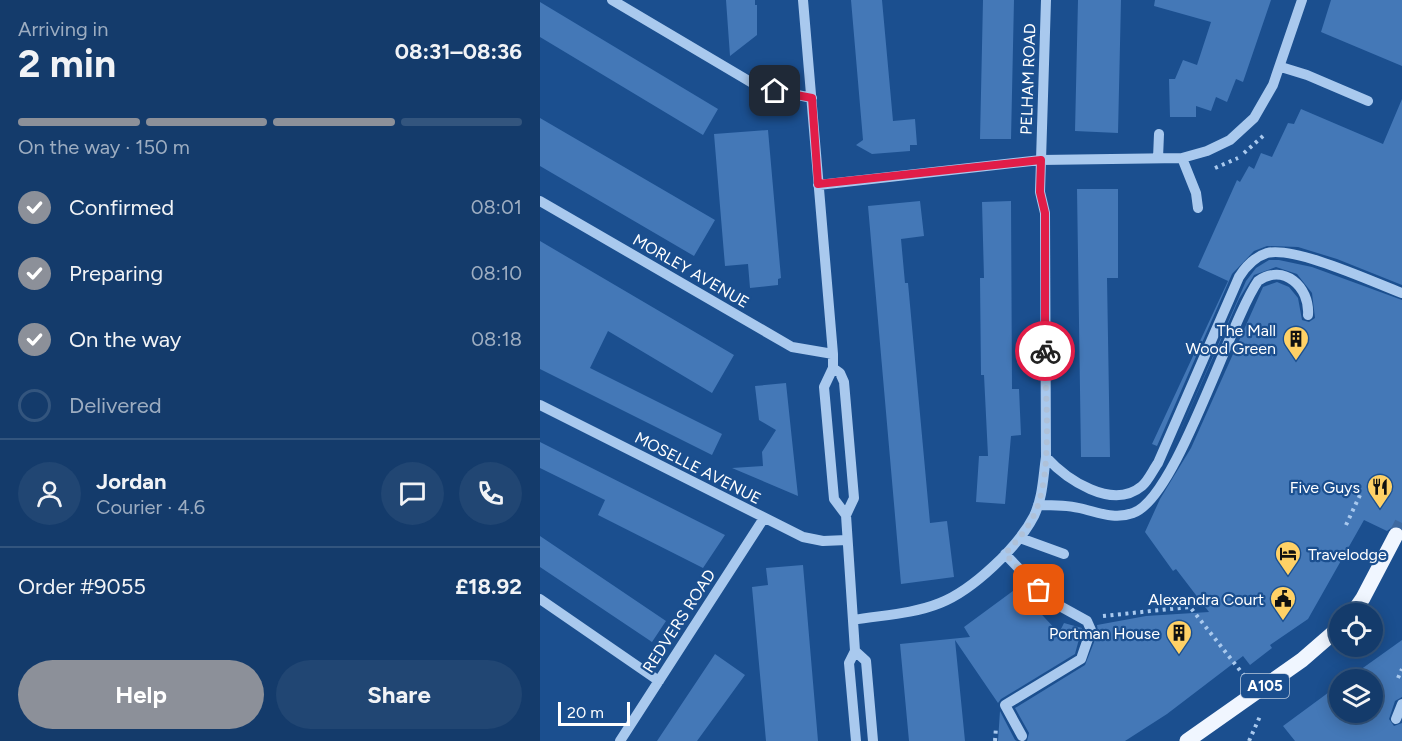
<!DOCTYPE html>
<meta charset="utf-8">
<style>
:root{--surface:#143b6b;--page:#214673;--text:#f1f3f6;--muted:#9dadc1;--line:#33557e;--accent:#8c9099}
body{margin:0;font-family:Figtree,sans-serif;background:var(--page);color:var(--text);height:100vh;display:flex;flex-direction:column;font-size:22px;white-space:nowrap}
*{box-sizing:border-box;margin:0}
p{font-size:20px;color:var(--muted)}
.icon{flex:none;width:33px;height:33px;fill:none;stroke:currentColor;stroke-width:2;stroke-linecap:round;stroke-linejoin:round}
.map{position:relative;flex:1;overflow:hidden}
.panel{display:flex;flex-direction:column;background:var(--surface);width:540px}
.panel>*{flex:none}
.controls{position:absolute;left:789px;top:603px;display:grid;gap:12px}
.controls a{display:grid;place-items:center;width:54px;height:54px;border-radius:50%;background:var(--surface);box-shadow:0 3px 15px #0003,0 0 0 2px var(--line);font-size:30px}
.scale{position:absolute;left:18px;bottom:15px;width:72px;box-sizing:border-box;padding-left:6px;border:3px solid #fff;border-top:0;font-size:16px;line-height:21px;white-space:nowrap;color:#fff;-webkit-text-stroke:4px #1b4f8f;paint-order:stroke}
.pin{position:absolute;display:grid;place-items:center;width:51px;height:51px;color:#fff;margin:-26px;border-radius:12px;box-shadow:0 3px 9px #0006}
.courier{position:absolute;display:grid;place-items:center;width:60px;height:60px;margin:-30px;border:4px solid #e11d48;border-radius:50%;background:#fff;color:#222;box-shadow:0 2px 8px #0007}
.overview em{font-style:normal;font-weight:700}
.overview div{display:flex;flex-direction:column-reverse}
.overview{display:flex;align-items:center;justify-content:space-between;height:102px;padding:0 18px}
h1{font-size:39px;font-weight:700;line-height:45px}
.bar{display:grid;grid-template-columns:repeat(4,1fr);gap:9px 6px;align-content:center;height:72px;padding:0 18px}
.bar i{height:8px;border-radius:4px;background:var(--line)}
.bar .active{background:var(--accent)}
.bar p{grid-column:span 4}
.line{display:flex;align-items:center;gap:15px;padding:0 18px;border-top:2px solid var(--line)}
.line div{flex:1}
.round{display:grid;place-items:center;flex:none;width:63px;height:63px;border-radius:32px;background:var(--page)}
ol{padding:0 18px;list-style:none}
li{display:flex;align-items:center;gap:18px;height:66px}
li p{margin-inline-start:auto}
li .icon{padding:6px;border-radius:50%;background:var(--accent);color:#fff;stroke-width:4}
li:last-child{color:var(--muted)}
li i{width:33px;height:33px;border:3px solid var(--line);border-radius:50%}
.cta{display:flex;gap:12px;margin-top:auto;padding:12px 18px}
.cta a{flex:1;height:69px;border-radius:36px;background:var(--accent);color:#fff;font-size:24px;font-weight:700;line-height:69px;text-align:center}
.cta a+a{background:var(--page);color:var(--text)}
main{display:flex;flex:1;min-height:0}
.map>svg:first-child{display:block}
.building{fill:#4478b7}
.lines{fill:none;stroke-linecap:round;stroke-linejoin:round}
.major-tunnel{stroke:#3d69a0;stroke-width:15;stroke-dasharray:15 8;stroke-linecap:butt}
.path{stroke:#a9c9ee;stroke-width:4;stroke-dasharray:3 4.5;stroke-linecap:butt}
.minor{stroke:#a9c9ee;stroke-width:10}
.major{stroke:#f0f6ff;stroke-width:15}
.done{stroke:#afc1d8;stroke-width:6;stroke-dasharray:0 10.8}
.route{stroke:#e11d48;stroke-width:8}
.labels{text-anchor:middle;dominant-baseline:central;stroke-width:4.5;stroke-linejoin:round;paint-order:stroke}
.shield{fill:#1b4f8f;stroke:#bbcadd;stroke-width:1.5}
.shield-label{font-size:15px;font-weight:bold;fill:#fff}
.street-label{font-size:16px;fill:#fff;stroke:#1b4f8f}
.poi-label{font-size:16px;fill:#fff;stroke:#1b4f8f;text-anchor:end}
</style>
<main>
<section class="panel">
<div class="overview"><div><h1>2 min</h1><p>Arriving in</p></div><em>08:31–08:36</em></div>
<div class="bar"><i class="active"></i><i class="active"></i><i class="active"></i><i></i><p>On the way · 150 m</p></div>
<ol>
<li><svg class="icon" aria-label="check" viewBox="0 0 24 24"><path d="M5 12l5 5 9-10"/></svg>Confirmed<p>08:01</p></li>
<li><svg class="icon" aria-label="check" viewBox="0 0 24 24"><path d="M5 12l5 5 9-10"/></svg>Preparing<p>08:10</p></li>
<li><svg class="icon" aria-label="check" viewBox="0 0 24 24"><path d="M5 12l5 5 9-10"/></svg>On the way<p>08:18</p></li>
<li><i></i>Delivered</li>
</ol>
<div class="line" style="height:108px"><a class="round"><svg class="icon" aria-label="person" viewBox="0 0 24 24"><circle cx="12" cy="8" r="4"/><path d="M4 21q1-7 8-7t8 7"/></svg></a><div><b>Jordan</b><p>Courier · 4.6</p></div><a class="round"><svg class="icon" aria-label="chat" viewBox="0 0 24 24"><path d="M4 5h16v11H9l-5 4z"/></svg></a><a class="round"><svg class="icon" aria-label="phone" viewBox="0 0 24 24"><path d="M5 4h4l2 5-3 2q2 4 5 5l2-3 5 2v4C11 20 4 13 5 4z"/></svg></a></div>
<div class="line" style="height:78px"><div>Order #9055</div><b>£18.92</b></div>
<div class="cta"><a>Help</a><a>Share</a></div>
</section>
<div class="map">
<svg width="862" height="741" viewBox="0 0 862 741">
<rect width="100%" height="100%" fill="#1b4f8f"/>
<!-- building -->
<path class="building" d="M186 0H215V5H217V35L190 56Z
M311 0H342L353 121 375 119 377 145H370V151L332 154 316 145 323 140Z
M443 0H474L471 139H440Z
M538 0H581L578 133 535 131Z
M615 0H731L703 82 696 79 687 102 676 97 671 111 656 106V117H630L629 79H635L643 60 657 65 671 22 614 6Z
M791 0H862V66L781 32Z
M0 2 178 109 163 135 0 37Z
M862 99V285L797 259 758 247 727 246 714 251 692 274 617 446 612 444 688 281 658 267 697 180 700 182 709 166 714 169 721 153 732 157 748 123 754 124 761 109 843 144Z
M0 118 175 220 154 256 0 166Z
M228 130 241 278 238 279V285L210 288 208 264 185 266 174 134Z
M537 189H578V278H567L570 457H541Z
M380 201 384 236 361 239 365 283H368L390 523 407 521 414 577 361 584 328 206Z
M471 201 472 389H479L481 435 471 436 465 504 436 502 439 456H448L444 375H441L440 278H444L442 202Z
M0 241 194 355 172 393 68 331 50 368 182 434 172 455 0 369Z
M729 260H739L772 267 862 300V528L855 525 847 531 824 520 768 619 730 645 732 648 710 665 703 656 627 714 585 741H487L489 733 475 708 545 665 558 632 557 625 606 616 669 612 636 569 633 571 605 532 620 499 651 448 723 287 737 282 749 287 758 298 762 320 769 322 775 318 772 293 757 274 736 267 714 275 699 299 631 452 706 281 716 268Z
M246 383 252 440 258 496 192 468 223 466 222 452 236 430 219 420 215 386Z
M0 442 185 535 163 568 58 515 65 500 0 468Z
M0 536 126 621 112 642 0 567Z
M263 565 278 741H226L212 587 228 585 226 568Z
M477 588 519 633 524 623 542 628 535 654 461 699 458 703 415 640 425 741H369L360 644 430 637 424 627Z
M862 640V697L855 701 849 719 854 726 862 723V741H755L743 726 800 684V712H832V680H806Z
M175 654 205 675 157 741H117Z
M460 711 475 740 477 741H458Z"/>
<g class="lines">
<!-- major-tunnel -->
<path class="major-tunnel" d="M856 535 862 523"/>
<!-- path -->
<path class="path" d="M704 153 723 136
M675 168 698 158
M806 525 820 495
M563 616 650 607 706 678
M858 678 862 669
M455 741 456 727
M709 741 721 714"/>
<!-- minor -->
<path class="minor" d="M72 0 219 87 272 98
M263 0 293 354V368L284 387 294 499 306 515
M741 67 767 75 828 101
M618 158 619 134
M642 158 656 193 658 208
M278 185 501 160 642 158 667 151 690 140 714 118 733 85 762 0
M0 201 252 347 293 354
M293 368 300 373 304 382 314 498 306 515 315 651 309 663 316 741
M0 405 263 537 283 541 307 540
M506 457C526 479 572 511 602 486 608 481 613 470 618 463L699 277C706 266 714 257 727 253 755 246 833 282 862 293
M498 505C512 505 526 505 539 508 558 512 574 520 593 513 636 499 689 323 718 281 744 263 770 287 768 315
M480 538 524 554
M465 554 509 600 547 621 551 630 541 659 465 705 482 736
M0 599 119 681
M313 620C342 615 373 614 400 603 433 590 478 547 494 516 503 497 503 477 506 457L505 213 500 192 506 0
M315 651 326 661 333 741
M856 719 862 704
M80 741 224 518"/>
<!-- major -->
<path class="major" d="M812 614 823 598 856 535
M647 741 762 660 800 627"/>
</g>
<g class="lines">
<!-- done -->
<path class="done" d="M499 590 465 554C476 542 486 531 493 517 514 477 505 396 505 351"/>
<!-- route -->
<path class="route" d="M235 91 272 98 278 184 501 160 500 192 505 213V351"/>
</g>
<!-- icons -->
<defs>
<symbol id="building-pin" viewBox="-11 -11 22 30"><path d="M0 17L-7.5 6A9.5 9.5 0 1 1 7.5 6Z" fill="#ffd166" stroke="#1b4f8f"/><path d="M-4-6H4V6H1V3H-1V6H-4ZM-2.5-4.3h1.7v1.8h-1.7ZM.8-4.3h1.7v1.8H.8ZM-2.5-1h1.7V.8h-1.7ZM.8-1h1.7V.8H.8Z" fill="#111"/></symbol>
<symbol id="restaurant-pin" viewBox="-11 -11 22 30"><path d="M0 17L-7.5 6A9.5 9.5 0 1 1 7.5 6Z" fill="#ffd166" stroke="#1b4f8f"/><path d="M-5-6h1v4h1v-4h1v4h1v-4h1v5L-1.5 .5V6h-2V.5L-5-1ZM5-6V6H3V1.5H1.5Q1.5-4 5-6Z" fill="#111"/></symbol>
<symbol id="hotel-pin" viewBox="-11 -11 22 30"><path d="M0 17L-7.5 6A9.5 9.5 0 1 1 7.5 6Z" fill="#ffd166" stroke="#1b4f8f"/><path d="M-6-4.5h1.5V1H6V5H4.5V3h-9V5H-6ZM-4 0a1.8 1.8 0 1 1 3.6 0ZM.5 0V-2.5h3Q6-2.5 6 0Z" fill="#111"/></symbol>
<symbol id="civic-pin" viewBox="-11 -11 22 30"><path d="M0 17L-7.5 6A9.5 9.5 0 1 1 7.5 6Z" fill="#ffd166" stroke="#1b4f8f"/><path d="M-.6-6.5H3V-4.5H.6V-3L4-1V1h2V6H-6V1h2V-1L-.6-3ZM-1.2 2.5V6h2.4V2.5Z" fill="#111"/></symbol>
</defs>
<g fill-rule="evenodd">
<use href="#building-pin" x="741" y="324" width="30" height="40"/>
<use href="#restaurant-pin" x="825" y="472" width="30" height="40"/>
<use href="#hotel-pin" x="733" y="539" width="30" height="40"/>
<use href="#civic-pin" x="728" y="584" width="30" height="40"/>
<use href="#building-pin" x="624" y="618" width="30" height="40"/>
</g>
<g class="labels">
<!-- shield labels -->
<rect class="shield" x="701" y="674" width="48" height="24" rx="4.5"/>
<g class="shield-label">
<text x="725" y="686">A105</text>
</g>
<!-- street labels -->
<g class="street-label">
<text transform="translate(488 79) rotate(-88)">PELHAM ROAD</text>
<text transform="translate(151 271) rotate(30)">MORLEY AVENUE</text>
<text transform="translate(158 468) rotate(27)">MOSELLE AVENUE</text>
<text transform="translate(139 621) rotate(-57)">REDVERS ROAD</text>
</g>
<!-- poi labels -->
<g class="poi-label">
<text x="736" y="330">The Mall<tspan x="736" dy="18">Wood Green</tspan></text>
<text x="820" y="487">Five Guys</text>
<text x="768" y="554" text-anchor="start">Travelodge</text>
<text x="724" y="599">Alexandra Court</text>
<text x="620" y="633">Portman House</text>
</g>
</g>
</svg>
<div class="controls">
<a><svg class="icon" aria-label="locate" viewBox="0 0 24 24"><circle cx="12" cy="12" r="6"/><path d="M12 2v4M12 18v4M2 12h4M18 12h4"/></svg></a>
<a><svg class="icon" aria-label="layers" viewBox="0 0 24 24"><path d="M12 4l9 5-9 5-9-5zM3 14l9 5 9-5"/></svg></a>
</div>
<div class="scale">20 m</div>
<div class="pin" style="left:499px;top:590px;background:#ea580c"><svg class="icon" aria-label="bag" viewBox="0 0 24 24"><path d="M5 8h14l-1 12H6zM9 8a3 3 0 0 1 6 0"/></svg></div>
<div class="pin" style="left:235px;top:91px;background:#1f2937"><svg class="icon" aria-label="home" viewBox="0 0 24 24"><path d="M3 11l9-7 9 7M6 9v11h12V9"/></svg></div>
<div class="courier" style="left:505px;top:351px"><svg class="icon" aria-label="bike" viewBox="0 0 24 24"><circle cx="6" cy="16" r="4"/><circle cx="18" cy="16" r="4"/><path d="M6 16l4-8h5l3 8M10 8l3 8H6M13 5h3"/></svg></div>
</div>
</main>
